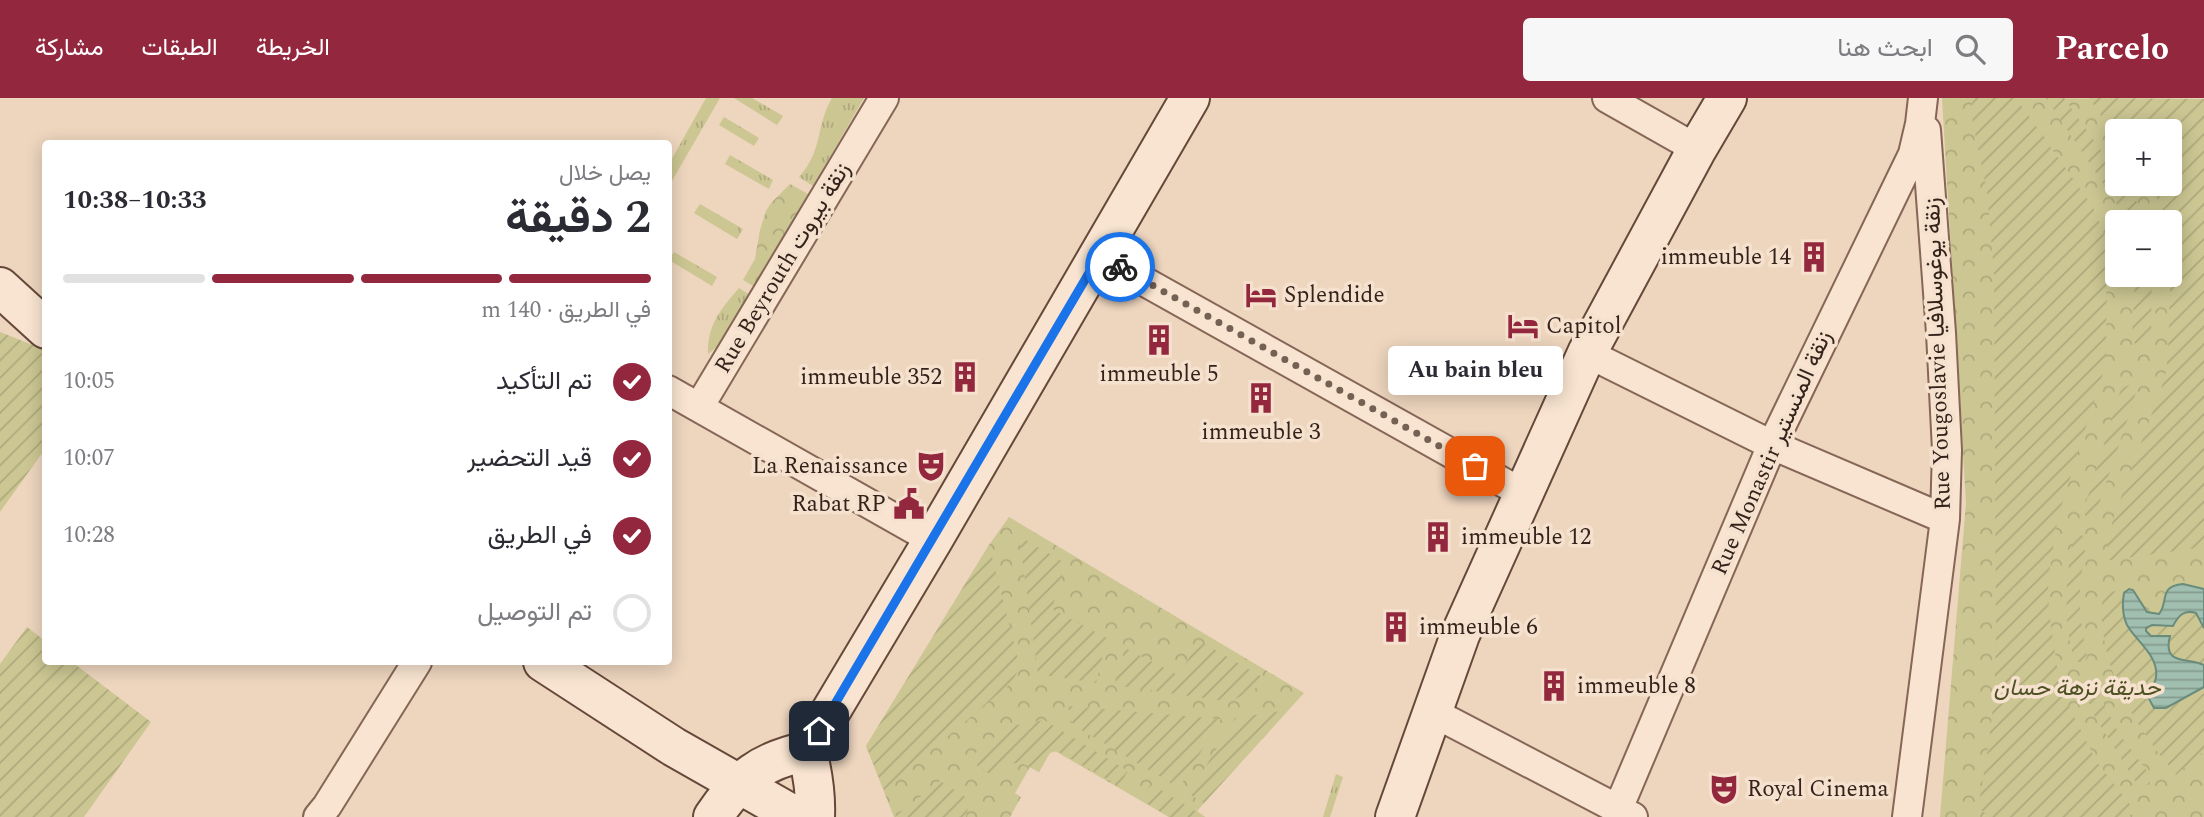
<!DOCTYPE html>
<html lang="ar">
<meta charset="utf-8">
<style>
:root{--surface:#fff;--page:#f7f7f7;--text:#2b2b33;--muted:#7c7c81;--line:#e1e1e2;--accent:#93273e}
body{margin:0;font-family:Spectral,Vazirmatn,serif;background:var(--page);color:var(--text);direction:rtl;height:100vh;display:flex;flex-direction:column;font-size:26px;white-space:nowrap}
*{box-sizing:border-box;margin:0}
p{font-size:23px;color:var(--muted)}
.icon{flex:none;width:38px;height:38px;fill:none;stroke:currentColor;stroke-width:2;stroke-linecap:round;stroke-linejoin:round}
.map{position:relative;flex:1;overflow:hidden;direction:ltr}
.side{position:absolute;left:42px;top:42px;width:630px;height:525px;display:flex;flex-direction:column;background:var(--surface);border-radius:7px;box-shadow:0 4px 18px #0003;direction:rtl}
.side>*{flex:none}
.controls{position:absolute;left:2105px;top:21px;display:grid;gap:14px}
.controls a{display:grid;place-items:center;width:77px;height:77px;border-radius:7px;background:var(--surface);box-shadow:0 4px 18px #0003;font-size:35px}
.pin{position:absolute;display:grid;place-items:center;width:60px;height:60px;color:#fff;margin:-30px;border-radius:14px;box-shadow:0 4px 10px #0006}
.courier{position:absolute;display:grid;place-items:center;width:70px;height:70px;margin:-35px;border:5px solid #1a73e8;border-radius:50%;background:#fff;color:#222;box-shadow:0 2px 9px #0007}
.bubble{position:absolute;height:49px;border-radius:7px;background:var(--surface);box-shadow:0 4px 18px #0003;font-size:23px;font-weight:700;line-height:49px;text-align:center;direction:rtl}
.headline em{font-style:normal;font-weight:700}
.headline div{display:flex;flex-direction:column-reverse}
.headline{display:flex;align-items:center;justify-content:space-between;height:119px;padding:0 21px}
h1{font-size:46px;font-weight:700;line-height:52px}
.bar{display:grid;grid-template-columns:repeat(4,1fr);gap:10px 7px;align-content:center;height:84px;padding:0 21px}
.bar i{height:9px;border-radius:5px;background:var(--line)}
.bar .current{background:var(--accent)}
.bar p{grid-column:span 4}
ol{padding:0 21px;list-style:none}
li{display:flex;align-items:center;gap:21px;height:77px}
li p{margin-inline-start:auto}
li .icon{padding:7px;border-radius:50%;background:var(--accent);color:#fff;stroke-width:4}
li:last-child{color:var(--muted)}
li i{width:38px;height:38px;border:4px solid var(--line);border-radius:50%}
header{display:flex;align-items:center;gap:42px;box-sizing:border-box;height:98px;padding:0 35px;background:var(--accent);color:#fff}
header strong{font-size:33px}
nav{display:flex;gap:38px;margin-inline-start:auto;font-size:24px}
.search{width:490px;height:63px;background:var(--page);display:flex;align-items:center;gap:18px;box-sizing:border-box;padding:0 24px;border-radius:7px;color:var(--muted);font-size:26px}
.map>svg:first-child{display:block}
.grass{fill:url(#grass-tufts)}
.forest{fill:url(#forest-crowns);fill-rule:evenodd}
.garden{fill:url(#garden-furrows)}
.water{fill:url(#water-rules);stroke:#698c7c;stroke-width:2}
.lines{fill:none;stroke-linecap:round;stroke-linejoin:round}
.street-casing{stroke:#856657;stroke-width:32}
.secondary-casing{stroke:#66483a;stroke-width:42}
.street{stroke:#f8e4d0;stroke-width:28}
.secondary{stroke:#f8e4d0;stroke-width:38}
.done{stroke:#756154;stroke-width:7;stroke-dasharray:0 12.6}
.route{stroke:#1a73e8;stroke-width:9}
.labels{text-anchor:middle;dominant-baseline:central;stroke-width:7;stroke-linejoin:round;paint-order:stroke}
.poi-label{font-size:23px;fill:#34221b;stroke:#f5e1cd;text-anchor:start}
.street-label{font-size:23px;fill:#34221b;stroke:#f5e1cd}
.park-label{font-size:23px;font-style:italic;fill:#4e5122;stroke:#f5e1cd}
</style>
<header>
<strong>Parcelo</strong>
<div class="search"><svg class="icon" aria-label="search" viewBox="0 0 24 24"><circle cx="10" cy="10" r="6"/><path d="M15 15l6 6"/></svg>ابحث هنا</div>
<nav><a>الخريطة</a><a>الطبقات</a><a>مشاركة</a></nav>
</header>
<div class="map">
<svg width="2204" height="719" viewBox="0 0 2204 719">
<defs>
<pattern id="grass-tufts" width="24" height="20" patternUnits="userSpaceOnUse" patternTransform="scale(1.75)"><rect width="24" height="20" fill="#cbc692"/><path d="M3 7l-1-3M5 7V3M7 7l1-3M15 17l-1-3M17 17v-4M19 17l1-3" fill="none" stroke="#afaa7d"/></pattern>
<pattern id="forest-crowns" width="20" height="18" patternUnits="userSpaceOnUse" patternTransform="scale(1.75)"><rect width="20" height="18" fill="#cbc692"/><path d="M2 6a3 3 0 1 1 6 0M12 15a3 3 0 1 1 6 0" fill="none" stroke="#afaa7d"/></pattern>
<pattern id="garden-furrows" width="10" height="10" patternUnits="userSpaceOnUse" patternTransform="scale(1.75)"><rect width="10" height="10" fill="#cbc692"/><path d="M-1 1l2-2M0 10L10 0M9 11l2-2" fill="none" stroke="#afaa7d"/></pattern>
<pattern id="water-rules" width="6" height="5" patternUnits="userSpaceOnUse" patternTransform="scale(1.75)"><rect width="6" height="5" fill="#a1bfb0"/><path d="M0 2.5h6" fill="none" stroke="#849b8e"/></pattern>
</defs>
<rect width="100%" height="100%" fill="#edd5be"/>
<!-- grass -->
<path class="grass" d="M706 0H720L669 88V66Z
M734 0H752L783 18 777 27Z
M832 0H864L813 88 799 79C824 51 815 29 832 0Z
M724 19 759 40 754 48 719 27Z
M730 57 773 82 769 91 725 66Z
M700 106 743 131 737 141 694 115Z
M674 154 717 179 712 188 669 162Z
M739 190 750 197 723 244 708 256C707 227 721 211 739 190Z
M1336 676 1343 679 1330 719H1323Z"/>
<!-- forest -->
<path class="forest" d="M1942 0 2204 1V719H1940L1966 405ZM2118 33H2170V86H2118ZM2118 124H2170V177H2118Z
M790 86 808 96 755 189 743 182 755 161 760 132 766 113 771 105Z
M1009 419 1304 595 1197 713 1205 719H1169L1055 653 1049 655 1039 674 1030 669 1015 695 1021 699 1010 719H894L866 648 989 447Z"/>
<!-- garden -->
<path class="garden" d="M1974 0H2016L2093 109 2104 136 2107 164 2106 260 2103 275 2058 419 2048 481 2049 513 2058 576 2068 606 2096 663 2135 713 2128 719H1991L1978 710 1987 658 1994 601 1996 545 1994 174 1987 93 1970 11Z
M2046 0H2064L2117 75 2118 86H2125C2134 98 2141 110 2146 124H2127L2120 111Z
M2089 0 2204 1V449L2104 463 2113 421 2161 291 2166 274 2168 257 2171 157 2170 124H2167L2164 114 2149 86H2170V33H2118L2117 41Z
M2135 177H2152L2151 242 2150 246 2141 250 2133 244 2132 240Z
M0 234 45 252V351L0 414Z
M2129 287 2136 293 2134 302 2096 415 2091 420H2087L2083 414 2120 294 2121 290Z
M2082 437 2086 443 2080 488V517L2087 559 2084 565 2075 563C2063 529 2065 479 2073 443L2075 440Z
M1019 438 1065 465 1052 511 1107 540 1096 585 1038 576Z
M989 447 1018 561 1017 575 1010 586 884 692 866 648Z
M2115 493 2124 494C2123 502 2122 510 2124 517 2131 545 2170 561 2150 593L2166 610 2204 589V653L2176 677C2139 632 2106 583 2102 523 2101 509 2100 496 2115 493Z
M2190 513 2196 515 2204 530V567C2188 558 2163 569 2170 538H2151L2146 533V530L2152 527 2173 528 2182 515Z
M27 529 45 543 46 564H72L151 624 84 719H0V566Z
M1200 543 1269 583 1230 604 1114 587 1125 550 1178 577Z
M2088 583 2094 586 2118 634 2150 677V686L2142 689 2135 683 2094 617 2082 589 2085 584Z
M1068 608 1221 621 1179 690 1075 628 1070 622Z
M1281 613 1283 618 1204 705 1189 696 1235 620Z
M1044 622 1128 673 1119 688 1057 653 1050 655 1039 674C1018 661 1012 661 995 680L968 661 1007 629Z
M940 683 972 703 968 709 966 719H895Z
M1151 686 1205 719H1169L1141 702Z"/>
<!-- water -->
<path class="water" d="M2183 486 2204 491V530L2196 515C2184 511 2178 518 2173 528L2152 527 2146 530V533L2151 538H2170C2162 568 2188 559 2204 567V589L2166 610H2154L2148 599C2150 592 2155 586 2156 579 2159 558 2136 543 2127 527 2122 516 2122 506 2124 495L2129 491 2133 492 2147 514 2159 516C2169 504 2158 488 2183 486Z"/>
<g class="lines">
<defs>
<path id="street" d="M1607 0 1697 51
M1099 158 1524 396
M1587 255 1772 347 1945 421
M668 292 933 442
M699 309 884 0
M1432 614 1633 719
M1618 711 1772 347 1913 56 1920 26 1923 0
M318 719 327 708 417 564
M1907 719 1945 421 1947 352 1941 235 1926 32"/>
<path id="secondary" d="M0 189 46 231
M543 564 674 649 797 719
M713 719C739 680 761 663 807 653
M815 719C816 696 813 676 807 653L933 442 1190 0
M1395 719 1460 537 1587 255 1697 51 1727 0"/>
</defs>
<!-- street casing -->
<use href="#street" class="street-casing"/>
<!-- secondary casing -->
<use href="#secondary" class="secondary-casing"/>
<!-- street -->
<use href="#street" class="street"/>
<!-- secondary -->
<use href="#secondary" class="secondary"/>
</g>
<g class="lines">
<!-- done -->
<path class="done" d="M1120 169 1475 368"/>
<!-- route -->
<path class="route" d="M819 633 1099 158 1120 169"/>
</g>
<!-- icons -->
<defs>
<symbol id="building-bare" viewBox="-9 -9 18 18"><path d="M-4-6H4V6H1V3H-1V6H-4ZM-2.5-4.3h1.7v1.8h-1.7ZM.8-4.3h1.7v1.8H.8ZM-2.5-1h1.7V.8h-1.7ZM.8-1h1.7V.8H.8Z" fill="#93273e" stroke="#f5e1cd" stroke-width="2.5" paint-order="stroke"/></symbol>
<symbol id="hotel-bare" viewBox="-9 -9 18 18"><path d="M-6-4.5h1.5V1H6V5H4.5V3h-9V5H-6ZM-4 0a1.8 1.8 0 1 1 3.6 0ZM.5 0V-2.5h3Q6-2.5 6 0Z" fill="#93273e" stroke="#f5e1cd" stroke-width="2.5" paint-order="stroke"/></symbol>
<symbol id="theatre-bare" viewBox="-9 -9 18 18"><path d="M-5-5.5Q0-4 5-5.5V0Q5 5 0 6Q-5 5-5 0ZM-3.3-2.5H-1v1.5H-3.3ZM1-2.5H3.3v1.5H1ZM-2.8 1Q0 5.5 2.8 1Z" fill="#93273e" stroke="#f5e1cd" stroke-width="2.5" paint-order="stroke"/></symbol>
<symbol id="civic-bare" viewBox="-9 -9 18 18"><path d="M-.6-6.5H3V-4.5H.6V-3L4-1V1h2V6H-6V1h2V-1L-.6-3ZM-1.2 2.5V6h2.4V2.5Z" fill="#93273e" stroke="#f5e1cd" stroke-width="2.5" paint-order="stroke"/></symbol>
</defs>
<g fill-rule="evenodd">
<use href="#building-bare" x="1792" y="137" width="44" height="44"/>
<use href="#hotel-bare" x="1239" y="175" width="44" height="44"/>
<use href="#hotel-bare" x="1501" y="206" width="44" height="44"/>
<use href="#building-bare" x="1137" y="220" width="44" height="44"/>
<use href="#building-bare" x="943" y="257" width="44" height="44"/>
<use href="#building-bare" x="1239" y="278" width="44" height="44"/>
<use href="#theatre-bare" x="909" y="346" width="44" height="44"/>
<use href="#civic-bare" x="887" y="384" width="44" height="44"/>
<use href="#building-bare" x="1416" y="417" width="44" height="44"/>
<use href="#building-bare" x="1374" y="507" width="44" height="44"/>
<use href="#building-bare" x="1532" y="566" width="44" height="44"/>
<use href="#theatre-bare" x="1702" y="669" width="44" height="44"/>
</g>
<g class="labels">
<!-- poi labels -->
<g class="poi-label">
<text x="1791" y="159" text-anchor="end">immeuble 14</text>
<text x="1284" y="197">Splendide</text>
<text x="1546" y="228">Capitol</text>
<text x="1159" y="276" text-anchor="middle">immeuble 5</text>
<text x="942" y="279" text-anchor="end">immeuble 352</text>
<text x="1261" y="334" text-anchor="middle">immeuble 3</text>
<text x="908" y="368" text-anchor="end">La Renaissance</text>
<text x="886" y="406" text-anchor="end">Rabat RP</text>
<text x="1461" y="439">immeuble 12</text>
<text x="1419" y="529">immeuble 6</text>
<text x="1577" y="588">immeuble 8</text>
<text x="1747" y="691">Royal Cinema</text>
</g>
<!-- street labels -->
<g class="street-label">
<text transform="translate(783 170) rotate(-59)">Rue Beyrouth زنقة بيروت</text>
<text transform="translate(1938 256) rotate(-92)">Rue Yougoslavie زنقة يوغوسلافيا</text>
<text transform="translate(1772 355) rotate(-66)">Rue Monastir زنقة المنستير</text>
</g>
<!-- park labels -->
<g class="park-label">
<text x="2077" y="590">حديقة نزهة حسان</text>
</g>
</g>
</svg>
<div class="controls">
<a>+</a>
<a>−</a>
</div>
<div class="pin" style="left:1475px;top:368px;background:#ea580c"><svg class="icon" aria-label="bag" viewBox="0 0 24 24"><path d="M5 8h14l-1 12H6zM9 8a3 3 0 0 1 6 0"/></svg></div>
<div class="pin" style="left:819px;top:633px;background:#1f2937"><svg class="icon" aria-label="home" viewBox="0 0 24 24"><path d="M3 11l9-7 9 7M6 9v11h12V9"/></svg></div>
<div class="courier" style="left:1120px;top:169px"><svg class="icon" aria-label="bike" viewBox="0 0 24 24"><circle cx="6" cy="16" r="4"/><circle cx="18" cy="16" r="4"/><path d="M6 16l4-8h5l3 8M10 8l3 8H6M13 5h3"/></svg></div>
<div class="bubble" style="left:1388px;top:248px;width:175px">Au bain bleu</div>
<section class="side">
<div class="headline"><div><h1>2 دقيقة</h1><p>يصل خلال</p></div><em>10:33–10:38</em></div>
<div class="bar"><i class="current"></i><i class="current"></i><i class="current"></i><i></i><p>في الطريق · 140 m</p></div>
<ol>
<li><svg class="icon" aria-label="check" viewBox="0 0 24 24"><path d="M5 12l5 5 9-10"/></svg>تم التأكيد<p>10:05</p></li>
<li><svg class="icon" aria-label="check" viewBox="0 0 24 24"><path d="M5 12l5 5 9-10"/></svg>قيد التحضير<p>10:07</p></li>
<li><svg class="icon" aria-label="check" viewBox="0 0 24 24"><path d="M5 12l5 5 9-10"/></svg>في الطريق<p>10:28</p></li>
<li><i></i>تم التوصيل</li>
</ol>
</section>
</div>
